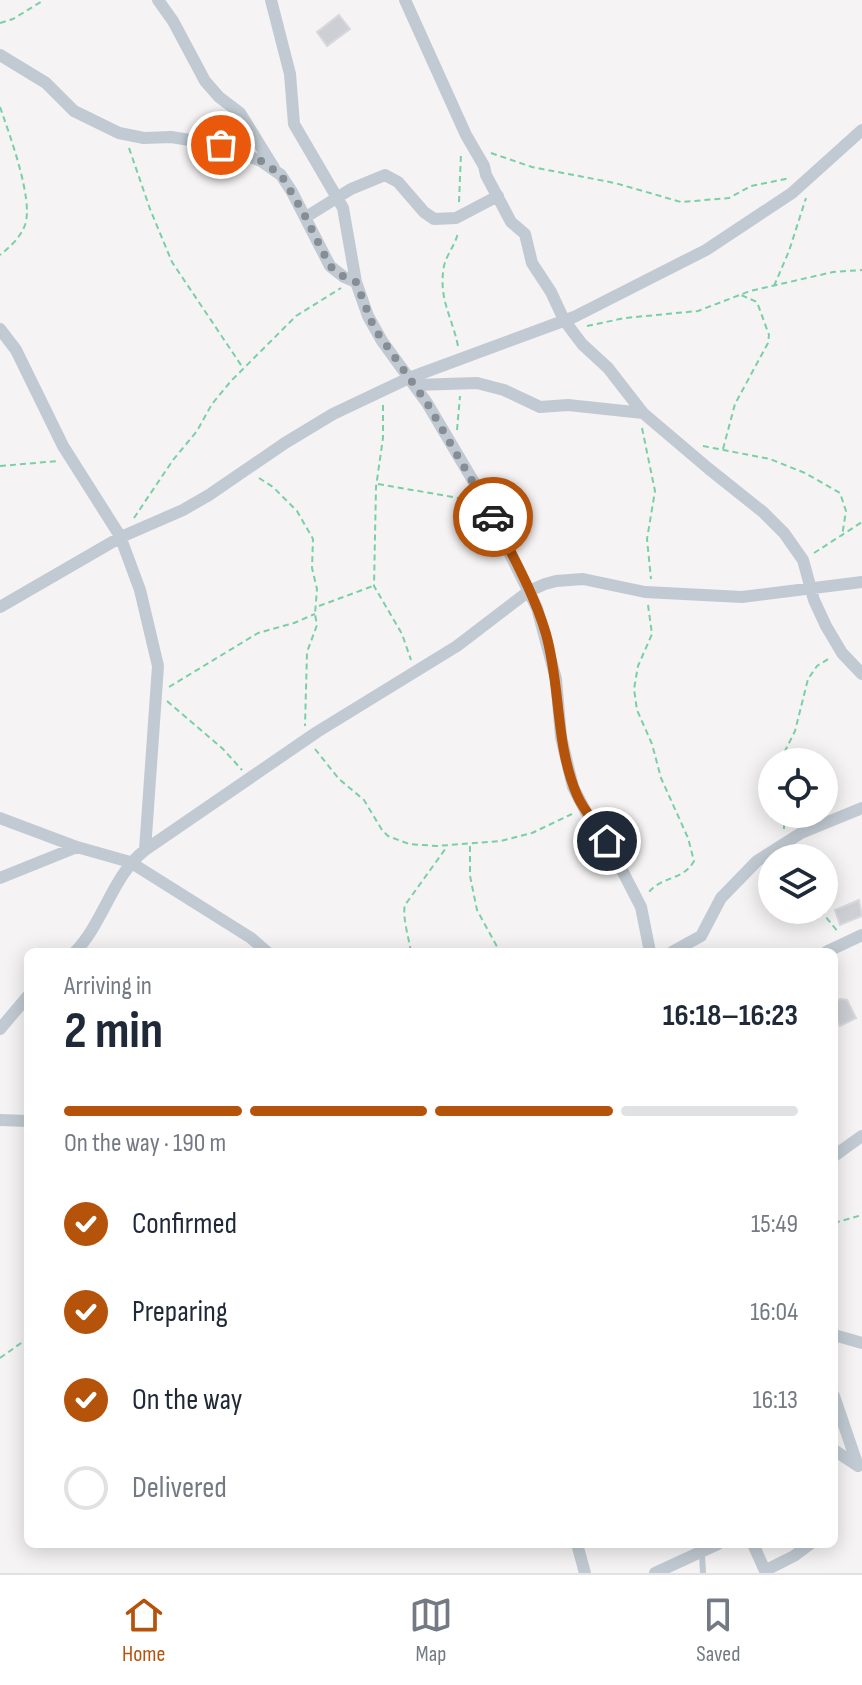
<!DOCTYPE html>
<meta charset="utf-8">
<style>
:root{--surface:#fff;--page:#f6f6f7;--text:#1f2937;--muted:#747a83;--line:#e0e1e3;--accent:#b45309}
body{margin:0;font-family:"Sofia Sans Condensed",sans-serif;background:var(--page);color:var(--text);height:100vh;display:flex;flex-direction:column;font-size:30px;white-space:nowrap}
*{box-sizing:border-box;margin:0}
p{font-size:26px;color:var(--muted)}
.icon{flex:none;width:44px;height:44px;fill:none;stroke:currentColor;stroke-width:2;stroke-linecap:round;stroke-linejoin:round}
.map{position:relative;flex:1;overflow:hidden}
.panel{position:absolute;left:24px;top:948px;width:814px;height:600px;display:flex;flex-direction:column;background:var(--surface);border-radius:12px;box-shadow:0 4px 20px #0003}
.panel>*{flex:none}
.buttons{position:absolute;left:758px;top:748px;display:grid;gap:16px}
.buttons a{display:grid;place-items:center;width:80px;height:80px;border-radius:50%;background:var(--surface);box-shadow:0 4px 20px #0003;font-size:40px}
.pin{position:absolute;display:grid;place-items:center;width:68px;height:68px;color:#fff;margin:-34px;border:4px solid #fff;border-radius:50%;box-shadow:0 2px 8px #0007}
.courier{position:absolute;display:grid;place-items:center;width:80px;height:80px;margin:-40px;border:6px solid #b45309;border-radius:50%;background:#fff;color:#222;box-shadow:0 2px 10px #0007}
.headline em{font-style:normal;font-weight:700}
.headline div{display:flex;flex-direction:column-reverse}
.headline{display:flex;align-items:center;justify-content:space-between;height:136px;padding:0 40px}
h1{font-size:52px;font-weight:700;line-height:60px}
.bar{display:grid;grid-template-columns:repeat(4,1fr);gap:12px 8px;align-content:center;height:96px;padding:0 40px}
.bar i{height:10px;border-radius:6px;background:var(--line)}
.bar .active{background:var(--accent)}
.bar p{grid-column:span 4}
ol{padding:0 40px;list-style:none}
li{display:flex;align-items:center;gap:24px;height:88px}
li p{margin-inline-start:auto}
li .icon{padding:8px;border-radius:50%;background:var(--accent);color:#fff;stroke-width:4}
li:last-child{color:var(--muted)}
li i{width:44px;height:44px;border:4px solid var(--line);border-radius:50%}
.tabs{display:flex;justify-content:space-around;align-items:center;height:112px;border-top:2px solid var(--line);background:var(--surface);font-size:22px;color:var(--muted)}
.tabs a{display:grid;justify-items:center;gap:4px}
.tabs .active{color:var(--accent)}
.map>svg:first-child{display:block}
.building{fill:#cdcfd5;stroke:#d7d9de;stroke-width:2}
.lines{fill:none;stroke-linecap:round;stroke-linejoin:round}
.path{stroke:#7ad0a6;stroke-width:2;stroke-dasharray:6 4;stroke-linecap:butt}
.lane{stroke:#c1cad2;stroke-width:6}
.street{stroke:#c1cad2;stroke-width:12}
.done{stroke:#868d94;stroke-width:8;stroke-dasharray:0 14.4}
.route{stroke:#b45309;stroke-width:10}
</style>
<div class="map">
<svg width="862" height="1573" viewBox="0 0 862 1573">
<rect width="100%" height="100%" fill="#f5f3f3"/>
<!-- building -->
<path class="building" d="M339 15 350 29 327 46 317 32Z
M859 900 862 916 840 925 835 910Z
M840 999 847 1000 856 1018 840 1026 834 1014V1003Z"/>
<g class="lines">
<!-- path -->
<path class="path" d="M0 23 13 19 44 0
M0 107C9 133 34 200 25 225 20 238 10 247 0 255
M129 148 150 209 172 262 243 368
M491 153 532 167 615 183 681 202 729 198 751 186 790 178
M459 202 461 153
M774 286 789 251 806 198
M587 326 625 318 698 311 750 291 833 272 862 270
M458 346C452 316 438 299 444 266 447 253 457 243 458 231
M383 405V438L376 487 374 586 402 634 411 660
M642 428 655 491 647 539 651 579
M457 430 460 396
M703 446 770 459 805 473 840 493 846 511 842 536
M723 449 735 404 768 343 769 335 757 302 741 295
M0 466 58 461
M259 478 273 487 297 511 313 539 312 568 317 589 315 614 317 625 307 652 305 726
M378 484 470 500
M134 518 173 460 197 431 212 404 231 381 296 316 341 288
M814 553 862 522
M648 605 652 634 638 666 634 689 637 710 652 744 661 778 688 838 694 861C683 881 663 875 648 893
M319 606 373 586
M169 687 258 633 294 623 315 614
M167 701 223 749 242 770
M315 749 339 779 364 800 382 830 388 836 409 844 437 846 501 841 532 833 572 814
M785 762 784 753 795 731 808 679 817 666 830 658
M784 814V829
M470 846V876L477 910 500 952
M820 910 839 933
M411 952C409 939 402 916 405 905L446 848
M834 1223 862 1215
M0 1358 24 1341"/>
<!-- lane -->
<path class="lane" d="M702 1554 703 1573"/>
<!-- street -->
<path class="street" d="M158 0 173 21 205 81 219 97 240 113 274 168
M271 0 290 74 294 124 343 208 356 282 368 316 382 341 427 403 475 484 537 608 556 679 561 737 573 787 586 812 607 841 641 907 650 952
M405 0 466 135 484 166 486 175 511 222 525 234 532 263 551 292 564 320 582 344 608 368 643 413 709 469 763 512 784 533 803 560 814 600 826 626 842 653 862 674
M0 55 46 83 74 111 119 133 144 138 171 137 221 145 261 161 281 175 292 192 330 266 344 277 356 282
M306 217 351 189 385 175 398 182 424 212 434 219 456 218 498 196
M0 329 16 350 63 446 120 536 140 590 158 666 145 850
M415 385 477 383 504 390 540 407 568 405 643 413
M0 607 121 537 183 510 209 495 285 443 333 414 409 378 574 317 706 250 792 193 862 130
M0 818 77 847 130 862 251 938 267 952
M0 878 77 847
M75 952C104 922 112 876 145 850L317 732 457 646 529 591 545 584 556 581 583 579 645 592 742 597 862 582
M672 952 701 936 721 898 757 861 801 833 862 808
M826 952 862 935
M0 1029 28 996
M0 1120 28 1121
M834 1156 862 1136
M834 1335 862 1343
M834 1396 858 1466
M834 1450 858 1466
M577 1544 585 1573
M753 1544 766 1573
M766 1570 794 1556 810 1544
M655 1573 718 1544"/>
</g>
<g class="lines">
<!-- done -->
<path class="done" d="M221 145 261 161 281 175 303 212 330 266 344 277 356 282 374 328 427 403 493 517"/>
<!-- route -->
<path class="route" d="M493 517C512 555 534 593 546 634 561 687 555 744 577 795 584 812 598 825 607 841"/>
</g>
</svg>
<div class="buttons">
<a><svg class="icon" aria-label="locate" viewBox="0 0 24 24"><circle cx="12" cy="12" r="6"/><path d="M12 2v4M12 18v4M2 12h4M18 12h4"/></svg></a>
<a><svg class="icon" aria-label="layers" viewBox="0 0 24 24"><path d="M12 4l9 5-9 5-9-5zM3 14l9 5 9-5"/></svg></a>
</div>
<div class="pin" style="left:221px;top:145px;background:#ea580c"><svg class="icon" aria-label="bag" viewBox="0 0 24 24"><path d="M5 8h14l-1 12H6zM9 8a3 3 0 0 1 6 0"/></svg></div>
<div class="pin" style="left:607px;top:841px;background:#1f2937"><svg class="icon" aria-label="home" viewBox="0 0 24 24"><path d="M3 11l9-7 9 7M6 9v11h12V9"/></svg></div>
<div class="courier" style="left:493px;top:517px"><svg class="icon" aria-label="car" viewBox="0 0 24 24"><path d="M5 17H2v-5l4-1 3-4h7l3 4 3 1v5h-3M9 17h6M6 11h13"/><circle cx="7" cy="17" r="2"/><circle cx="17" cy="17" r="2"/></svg></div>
<section class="panel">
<div class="headline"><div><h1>2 min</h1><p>Arriving in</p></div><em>16:18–16:23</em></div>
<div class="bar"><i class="active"></i><i class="active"></i><i class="active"></i><i></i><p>On the way · 190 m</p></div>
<ol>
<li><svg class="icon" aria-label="check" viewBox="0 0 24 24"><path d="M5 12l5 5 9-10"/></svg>Confirmed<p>15:49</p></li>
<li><svg class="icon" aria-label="check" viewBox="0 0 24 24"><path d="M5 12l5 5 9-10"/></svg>Preparing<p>16:04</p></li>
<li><svg class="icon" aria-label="check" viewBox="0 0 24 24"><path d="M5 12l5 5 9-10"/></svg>On the way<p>16:13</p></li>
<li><i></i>Delivered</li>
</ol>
</section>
</div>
<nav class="tabs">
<a class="active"><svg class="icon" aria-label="home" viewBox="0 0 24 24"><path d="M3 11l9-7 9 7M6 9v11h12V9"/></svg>Home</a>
<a><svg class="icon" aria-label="map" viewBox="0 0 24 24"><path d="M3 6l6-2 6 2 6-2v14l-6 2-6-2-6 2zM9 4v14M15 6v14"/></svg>Map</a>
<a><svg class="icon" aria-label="saved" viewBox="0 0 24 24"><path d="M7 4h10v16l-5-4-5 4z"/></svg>Saved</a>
</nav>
